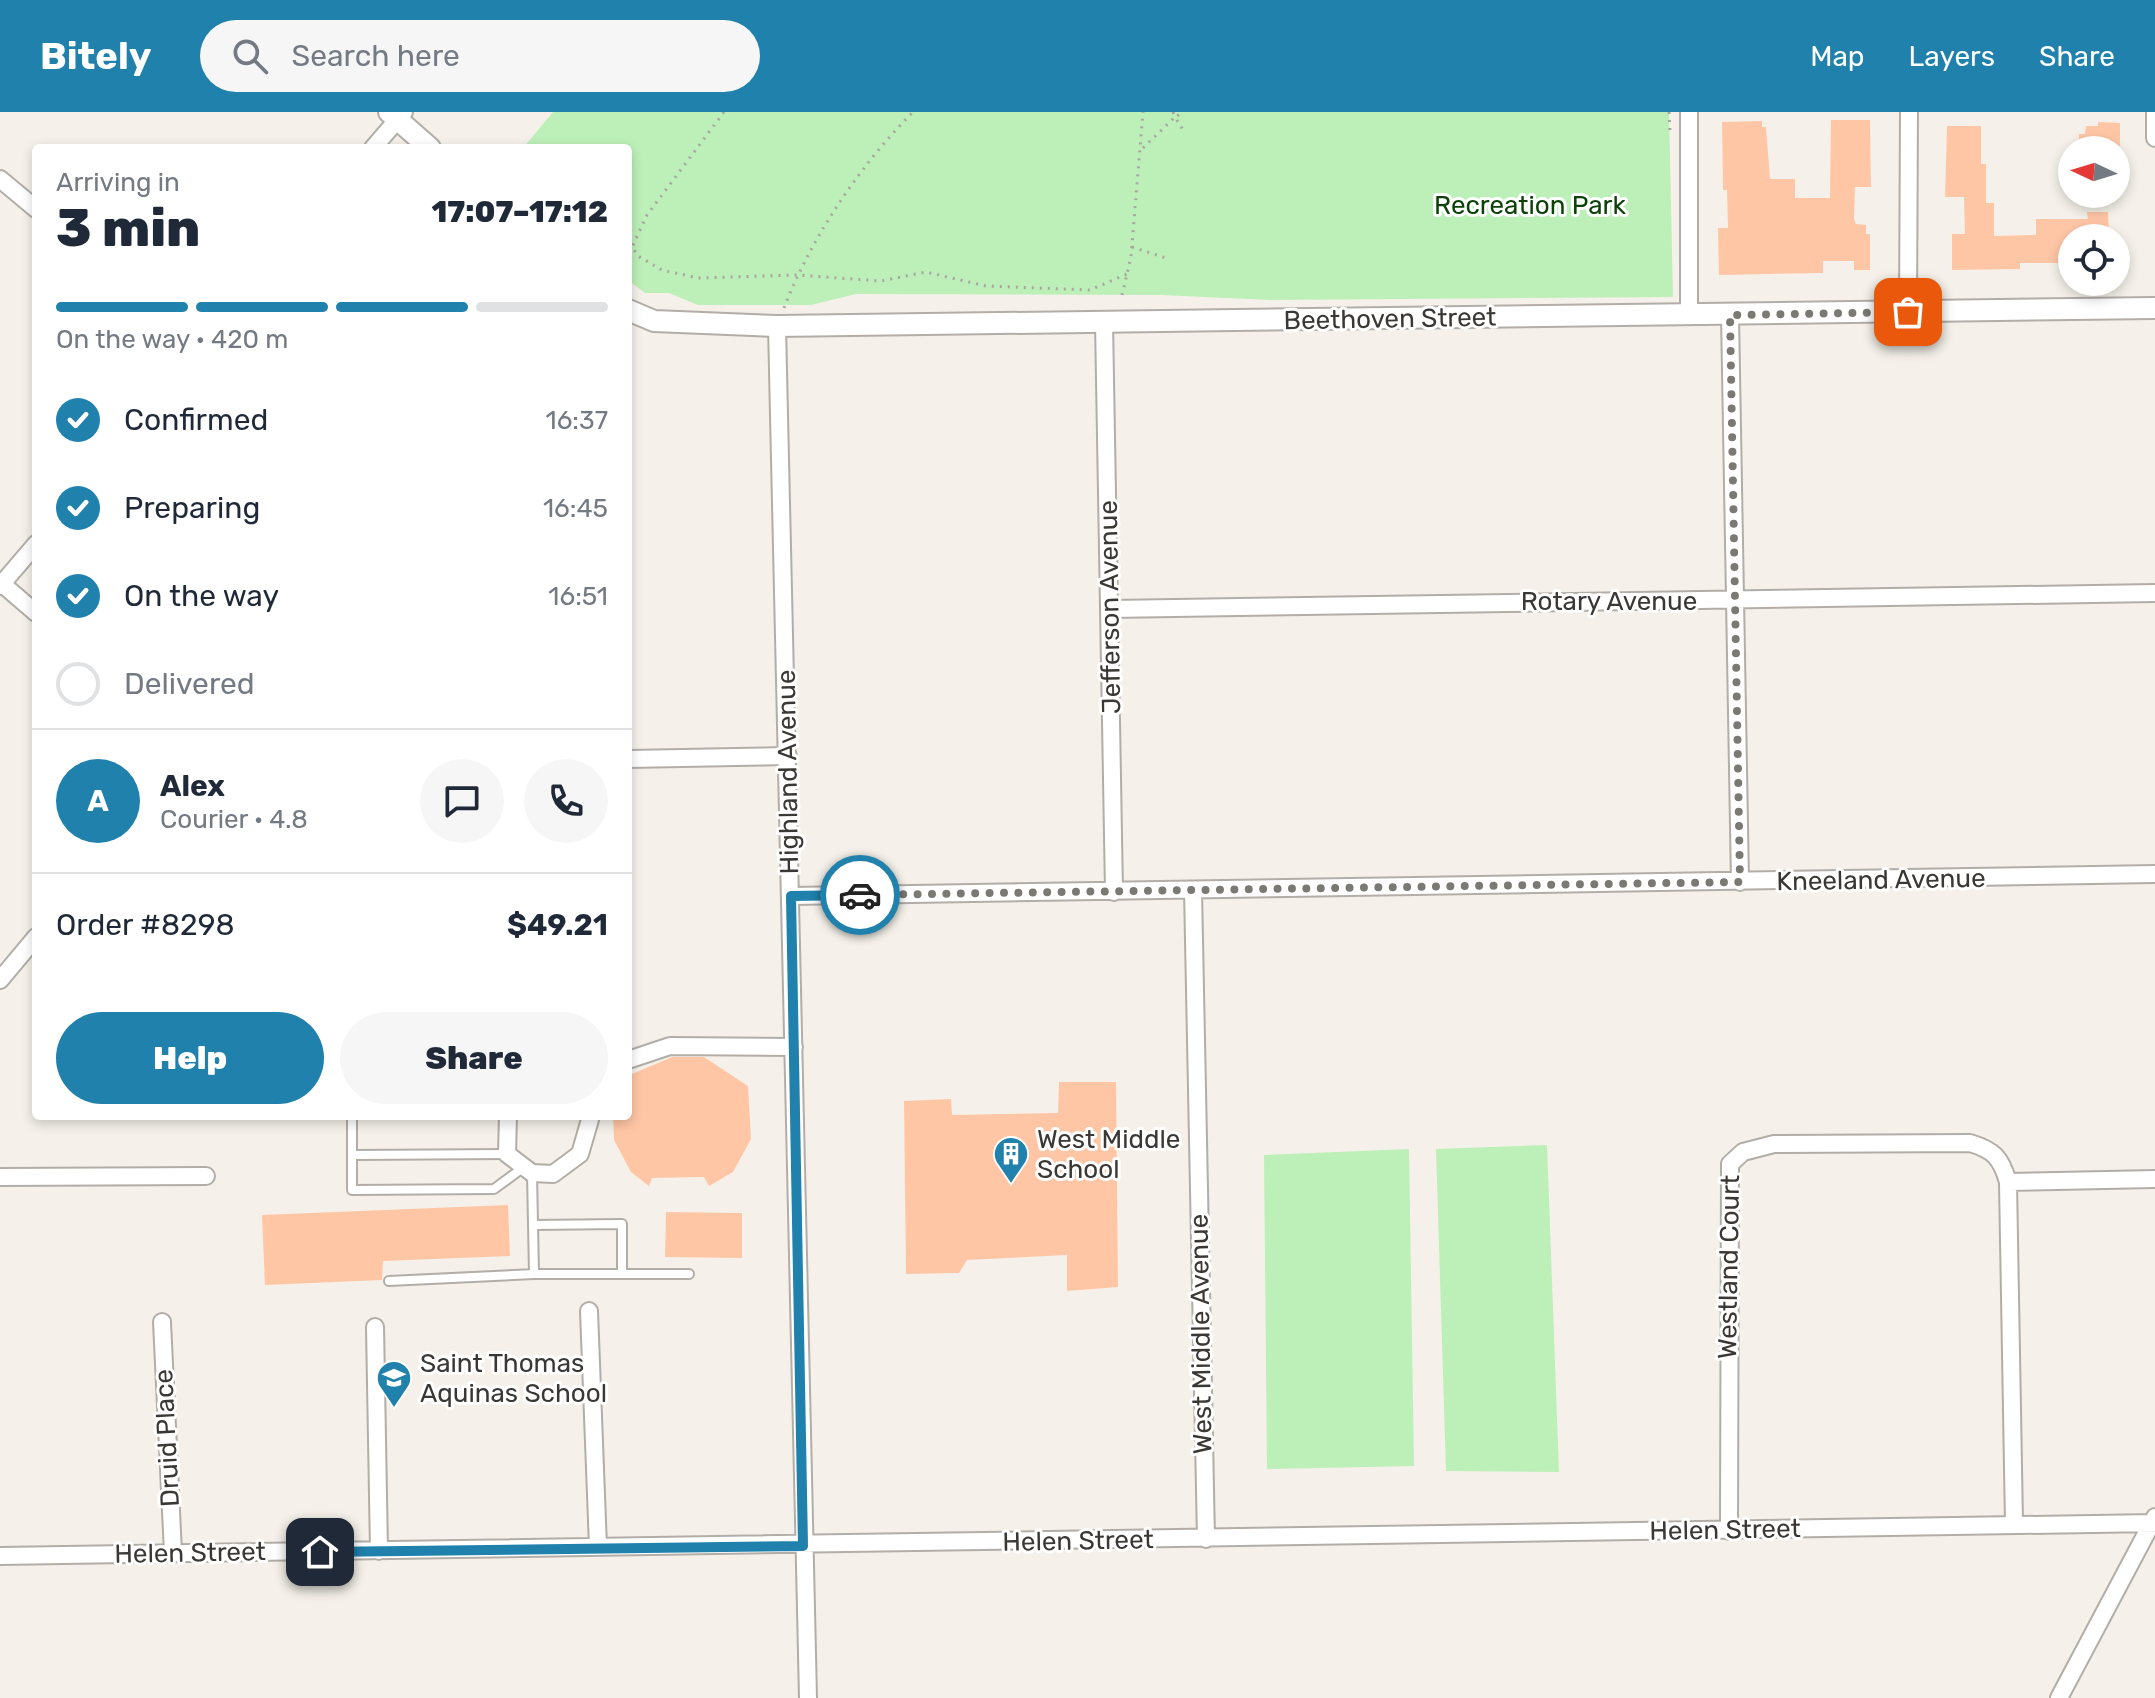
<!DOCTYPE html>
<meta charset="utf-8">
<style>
:root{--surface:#fff;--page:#f6f6f7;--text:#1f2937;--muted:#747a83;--line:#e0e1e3;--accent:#1f81ac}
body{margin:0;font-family:Rubik,sans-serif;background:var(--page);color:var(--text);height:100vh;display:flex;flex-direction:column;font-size:30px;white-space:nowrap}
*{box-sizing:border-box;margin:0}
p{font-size:26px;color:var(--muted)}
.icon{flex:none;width:44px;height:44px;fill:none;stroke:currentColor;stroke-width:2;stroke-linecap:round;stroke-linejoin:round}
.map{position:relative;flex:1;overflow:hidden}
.drawer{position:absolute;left:32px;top:32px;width:600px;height:976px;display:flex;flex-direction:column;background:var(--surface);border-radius:8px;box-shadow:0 4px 12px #0003}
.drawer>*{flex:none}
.needle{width:52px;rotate:274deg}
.controls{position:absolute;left:2058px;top:24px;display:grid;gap:16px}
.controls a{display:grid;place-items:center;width:72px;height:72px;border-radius:50%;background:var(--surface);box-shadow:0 4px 12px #0003;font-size:40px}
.pin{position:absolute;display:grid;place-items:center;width:68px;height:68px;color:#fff;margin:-34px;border-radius:16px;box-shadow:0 4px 12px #0006}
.courier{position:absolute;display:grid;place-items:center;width:80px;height:80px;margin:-40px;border:6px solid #1f81ac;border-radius:50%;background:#fff;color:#222;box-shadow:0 2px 10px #0007}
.headline em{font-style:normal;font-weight:800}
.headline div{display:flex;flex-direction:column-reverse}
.headline{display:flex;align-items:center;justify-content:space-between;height:136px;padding:0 24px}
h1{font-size:52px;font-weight:800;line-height:60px}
.bar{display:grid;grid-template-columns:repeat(4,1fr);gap:12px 8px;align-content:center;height:96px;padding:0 24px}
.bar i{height:10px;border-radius:6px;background:var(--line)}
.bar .current{background:var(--accent)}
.bar p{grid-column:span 4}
.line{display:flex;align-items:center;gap:20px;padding:0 24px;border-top:2px solid var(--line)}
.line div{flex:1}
.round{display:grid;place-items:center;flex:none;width:84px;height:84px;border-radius:42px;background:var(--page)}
ol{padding:0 24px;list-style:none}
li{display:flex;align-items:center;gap:24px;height:88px}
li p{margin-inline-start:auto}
li .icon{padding:8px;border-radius:50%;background:var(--accent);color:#fff;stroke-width:4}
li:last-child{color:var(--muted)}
li i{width:44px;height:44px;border:4px solid var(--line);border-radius:50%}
.action{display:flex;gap:16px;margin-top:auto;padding:16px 24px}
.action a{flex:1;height:92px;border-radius:48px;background:var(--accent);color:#fff;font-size:32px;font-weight:800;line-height:92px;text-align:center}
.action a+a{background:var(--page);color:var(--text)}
header{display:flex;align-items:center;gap:48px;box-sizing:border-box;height:112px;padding:0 40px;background:var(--accent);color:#fff}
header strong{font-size:38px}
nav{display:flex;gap:44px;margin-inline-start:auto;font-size:28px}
.search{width:560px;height:72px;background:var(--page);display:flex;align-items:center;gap:20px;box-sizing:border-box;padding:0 28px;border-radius:44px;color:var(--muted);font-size:30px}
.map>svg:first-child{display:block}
.green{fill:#bdefb8}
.building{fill:#ffc6a6}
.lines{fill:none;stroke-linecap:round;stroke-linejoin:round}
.service-casing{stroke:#b2ada7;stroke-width:12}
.minor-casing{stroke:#b2ada7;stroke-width:20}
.tertiary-casing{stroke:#b2ada7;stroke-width:24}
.path{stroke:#a9a6a1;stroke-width:3;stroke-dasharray:2 6;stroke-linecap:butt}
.service{stroke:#fff;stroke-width:8}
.minor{stroke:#fff;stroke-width:16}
.tertiary{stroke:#fff;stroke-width:20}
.done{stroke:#7b7974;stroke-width:8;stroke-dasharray:0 14.4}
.route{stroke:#1f81ac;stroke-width:10}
.labels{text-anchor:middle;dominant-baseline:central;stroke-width:6;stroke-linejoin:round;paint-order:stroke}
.park-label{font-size:26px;fill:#0c4209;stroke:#fff}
.street-label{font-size:26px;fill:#3a3835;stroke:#fff}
.poi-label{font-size:26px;fill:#3a3835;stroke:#fff;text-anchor:start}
</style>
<header>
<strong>Bitely</strong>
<div class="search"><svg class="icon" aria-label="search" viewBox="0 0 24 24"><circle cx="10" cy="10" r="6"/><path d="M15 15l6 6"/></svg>Search here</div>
<nav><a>Map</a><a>Layers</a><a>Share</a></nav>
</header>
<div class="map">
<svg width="2155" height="1586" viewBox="0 0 2155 1586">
<rect width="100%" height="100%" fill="#f5f1ea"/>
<!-- green -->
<path class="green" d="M553 0H1669L1673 185 1271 188 1161 183 856 182 811 193H698L669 181H645L628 168V36H523Z
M1547 1033 1559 1360 1446 1359 1436 1037Z
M1409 1037 1414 1354 1267 1357 1264 1043Z"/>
<!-- building -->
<path class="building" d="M1831 8H1870L1871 75H1855L1854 107 1856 112 1866 113V122H1870V158H1854V149H1823V161L1719 163 1718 116H1728L1727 78H1723L1722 10 1762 9V15H1766L1770 67H1795V86H1830Z
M2098 10 2120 11V38H2079V22H2085L2086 14H2098Z
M1947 14H1981V52H1986V91H1994V124L2036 123V107H2088L2087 100H2108L2109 126H2072V151H2020V157L1952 158V122H1965L1964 85H1945Z
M672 945H704L748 974 751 1027 733 1060 709 1074 704 1065 652 1066 649 1074 631 1060 614 1028 613 1004H628V968L632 962Z
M1059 970H1116L1118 1175 1067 1179V1143L967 1148 959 1161 906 1162 904 989 951 987 952 1003 1058 1001Z
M508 1093 510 1144 383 1149 382 1168 265 1173 262 1103Z
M666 1100 742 1101V1146L665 1145Z"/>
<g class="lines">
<defs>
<path id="service" d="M352 1004V1078L494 1077 524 1055
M353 1043 507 1042
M532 1061 534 1162
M533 1113 622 1112V1162
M389 1169 534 1162H689"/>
<path id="minor" d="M1689 0V203
M2155 0V26
M373 36 404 0
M0 67 36 97
M1908 200 1909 0
M1730 203 1740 770
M1104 210 1114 780
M777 214 808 1586
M0 470 36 501
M0 474 36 432
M1110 497 2155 481
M628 647 788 644
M1193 778 1206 1427
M791 784 2155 762
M0 868 36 825
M628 948 670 934 794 935
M508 1004 507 1042 532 1061 553 1062 580 1042 591 1004
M0 1065 206 1064
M2008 1070 2155 1067
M589 1199 598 1435
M162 1210 173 1441
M375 1215 379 1439
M1729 1419 1730 1052 1743 1040 1774 1032 1970 1031C1994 1038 2001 1046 2008 1070L2014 1412
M0 1444 2155 1411
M2059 1586 2155 1405"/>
<path id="tertiary" d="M389 0 430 36
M628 198 654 209 777 214 2155 196"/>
</defs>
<!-- service casing -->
<use href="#service" class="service-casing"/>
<!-- minor casing -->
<use href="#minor" class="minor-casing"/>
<!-- tertiary casing -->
<use href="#tertiary" class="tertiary-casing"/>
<!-- path -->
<path class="path" d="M724 0 647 103 632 135 638 144 662 158 698 166 797 163 881 169 926 160 986 174 1090 178 1127 162
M1173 0 1175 5 1184 0
M1669 0 1670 20
M1143 36 1175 5 1185 21
M1132 135 1169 147
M1122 183 1131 145 1143 0
M784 196C811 126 860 53 913 0"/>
<!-- service -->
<use href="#service" class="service"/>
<!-- minor -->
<use href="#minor" class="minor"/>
<!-- tertiary -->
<use href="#tertiary" class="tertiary"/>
</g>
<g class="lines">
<!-- done -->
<path class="done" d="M860 783 1740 770 1730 203 1908 200"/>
<!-- route -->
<path class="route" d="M320 1440 803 1434 791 784 860 783"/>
</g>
<!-- icons -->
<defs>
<symbol id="building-pin" viewBox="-11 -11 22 30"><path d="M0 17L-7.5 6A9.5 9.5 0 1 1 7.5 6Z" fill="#1f81ac" stroke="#fff"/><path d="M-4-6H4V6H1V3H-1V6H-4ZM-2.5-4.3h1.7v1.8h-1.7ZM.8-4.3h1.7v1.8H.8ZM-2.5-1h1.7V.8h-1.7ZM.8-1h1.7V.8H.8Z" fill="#fff"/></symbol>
<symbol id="school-pin" viewBox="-11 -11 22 30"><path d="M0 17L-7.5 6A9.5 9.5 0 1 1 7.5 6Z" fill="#1f81ac" stroke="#fff"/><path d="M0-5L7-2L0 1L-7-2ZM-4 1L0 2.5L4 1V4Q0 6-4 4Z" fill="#fff"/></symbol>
</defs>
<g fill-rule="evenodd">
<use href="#building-pin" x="991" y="1022" width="40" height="54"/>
<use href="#school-pin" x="374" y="1246" width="40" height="54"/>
</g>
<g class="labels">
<!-- park labels -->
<g class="park-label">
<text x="1530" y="93">Recreation Park</text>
</g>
<!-- street labels -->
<g class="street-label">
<text transform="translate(1390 207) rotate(-1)">Beethoven Street</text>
<text x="1609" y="489">Rotary Avenue</text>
<text transform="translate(1110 495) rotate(-91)">Jefferson Avenue</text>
<text transform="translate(788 660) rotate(-91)">Highland Avenue</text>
<text transform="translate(1881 768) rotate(-1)">Kneeland Avenue</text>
<text transform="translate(1729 1155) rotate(-89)">Westland Court</text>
<text transform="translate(1201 1222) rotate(-91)">West Middle Avenue</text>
<text transform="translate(167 1326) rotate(-93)">Druid Place</text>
<text transform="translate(1725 1418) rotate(-1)">Helen Street</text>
<text transform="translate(1078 1429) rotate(-1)">Helen Street</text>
<text transform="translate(190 1441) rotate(-1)">Helen Street</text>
</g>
<!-- poi labels -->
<g class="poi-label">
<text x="1037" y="1027">West Middle<tspan x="1037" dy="30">School</tspan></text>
<text x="420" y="1251">Saint Thomas<tspan x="420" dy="30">Aquinas School</tspan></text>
</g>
</g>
</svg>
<div class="controls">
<a><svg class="needle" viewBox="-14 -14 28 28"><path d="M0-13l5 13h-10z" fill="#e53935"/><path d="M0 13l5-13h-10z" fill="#747a83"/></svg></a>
<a><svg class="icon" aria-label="locate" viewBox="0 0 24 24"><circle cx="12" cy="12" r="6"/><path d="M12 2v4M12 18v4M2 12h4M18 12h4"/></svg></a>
</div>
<div class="pin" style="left:1908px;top:200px;background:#ea580c"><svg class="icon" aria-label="bag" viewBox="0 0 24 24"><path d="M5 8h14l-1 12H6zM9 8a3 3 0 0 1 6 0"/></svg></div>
<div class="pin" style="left:320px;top:1440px;background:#1f2937"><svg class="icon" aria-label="home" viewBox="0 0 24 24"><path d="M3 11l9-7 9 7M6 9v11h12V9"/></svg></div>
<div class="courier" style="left:860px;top:783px"><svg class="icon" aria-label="car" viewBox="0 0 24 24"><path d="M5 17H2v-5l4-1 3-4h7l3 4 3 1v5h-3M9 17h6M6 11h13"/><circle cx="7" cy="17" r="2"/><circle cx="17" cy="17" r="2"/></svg></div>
<section class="drawer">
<div class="headline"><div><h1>3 min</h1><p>Arriving in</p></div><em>17:07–17:12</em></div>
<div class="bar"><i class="current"></i><i class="current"></i><i class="current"></i><i></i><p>On the way · 420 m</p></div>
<ol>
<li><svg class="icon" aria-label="check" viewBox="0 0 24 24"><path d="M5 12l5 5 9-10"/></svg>Confirmed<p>16:37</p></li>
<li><svg class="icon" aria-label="check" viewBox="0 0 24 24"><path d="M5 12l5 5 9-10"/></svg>Preparing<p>16:45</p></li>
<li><svg class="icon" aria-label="check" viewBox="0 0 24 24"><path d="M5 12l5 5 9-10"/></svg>On the way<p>16:51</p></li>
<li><i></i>Delivered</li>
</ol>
<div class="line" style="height:144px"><b class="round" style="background:var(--accent);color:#fff">A</b><div><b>Alex</b><p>Courier · 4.8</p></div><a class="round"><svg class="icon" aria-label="chat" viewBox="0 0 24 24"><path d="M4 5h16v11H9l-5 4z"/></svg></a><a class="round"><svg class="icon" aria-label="phone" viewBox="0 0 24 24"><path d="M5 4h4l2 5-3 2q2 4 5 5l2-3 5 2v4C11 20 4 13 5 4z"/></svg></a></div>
<div class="line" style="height:104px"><div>Order #8298</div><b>$49.21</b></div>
<div class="action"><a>Help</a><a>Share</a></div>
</section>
</div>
